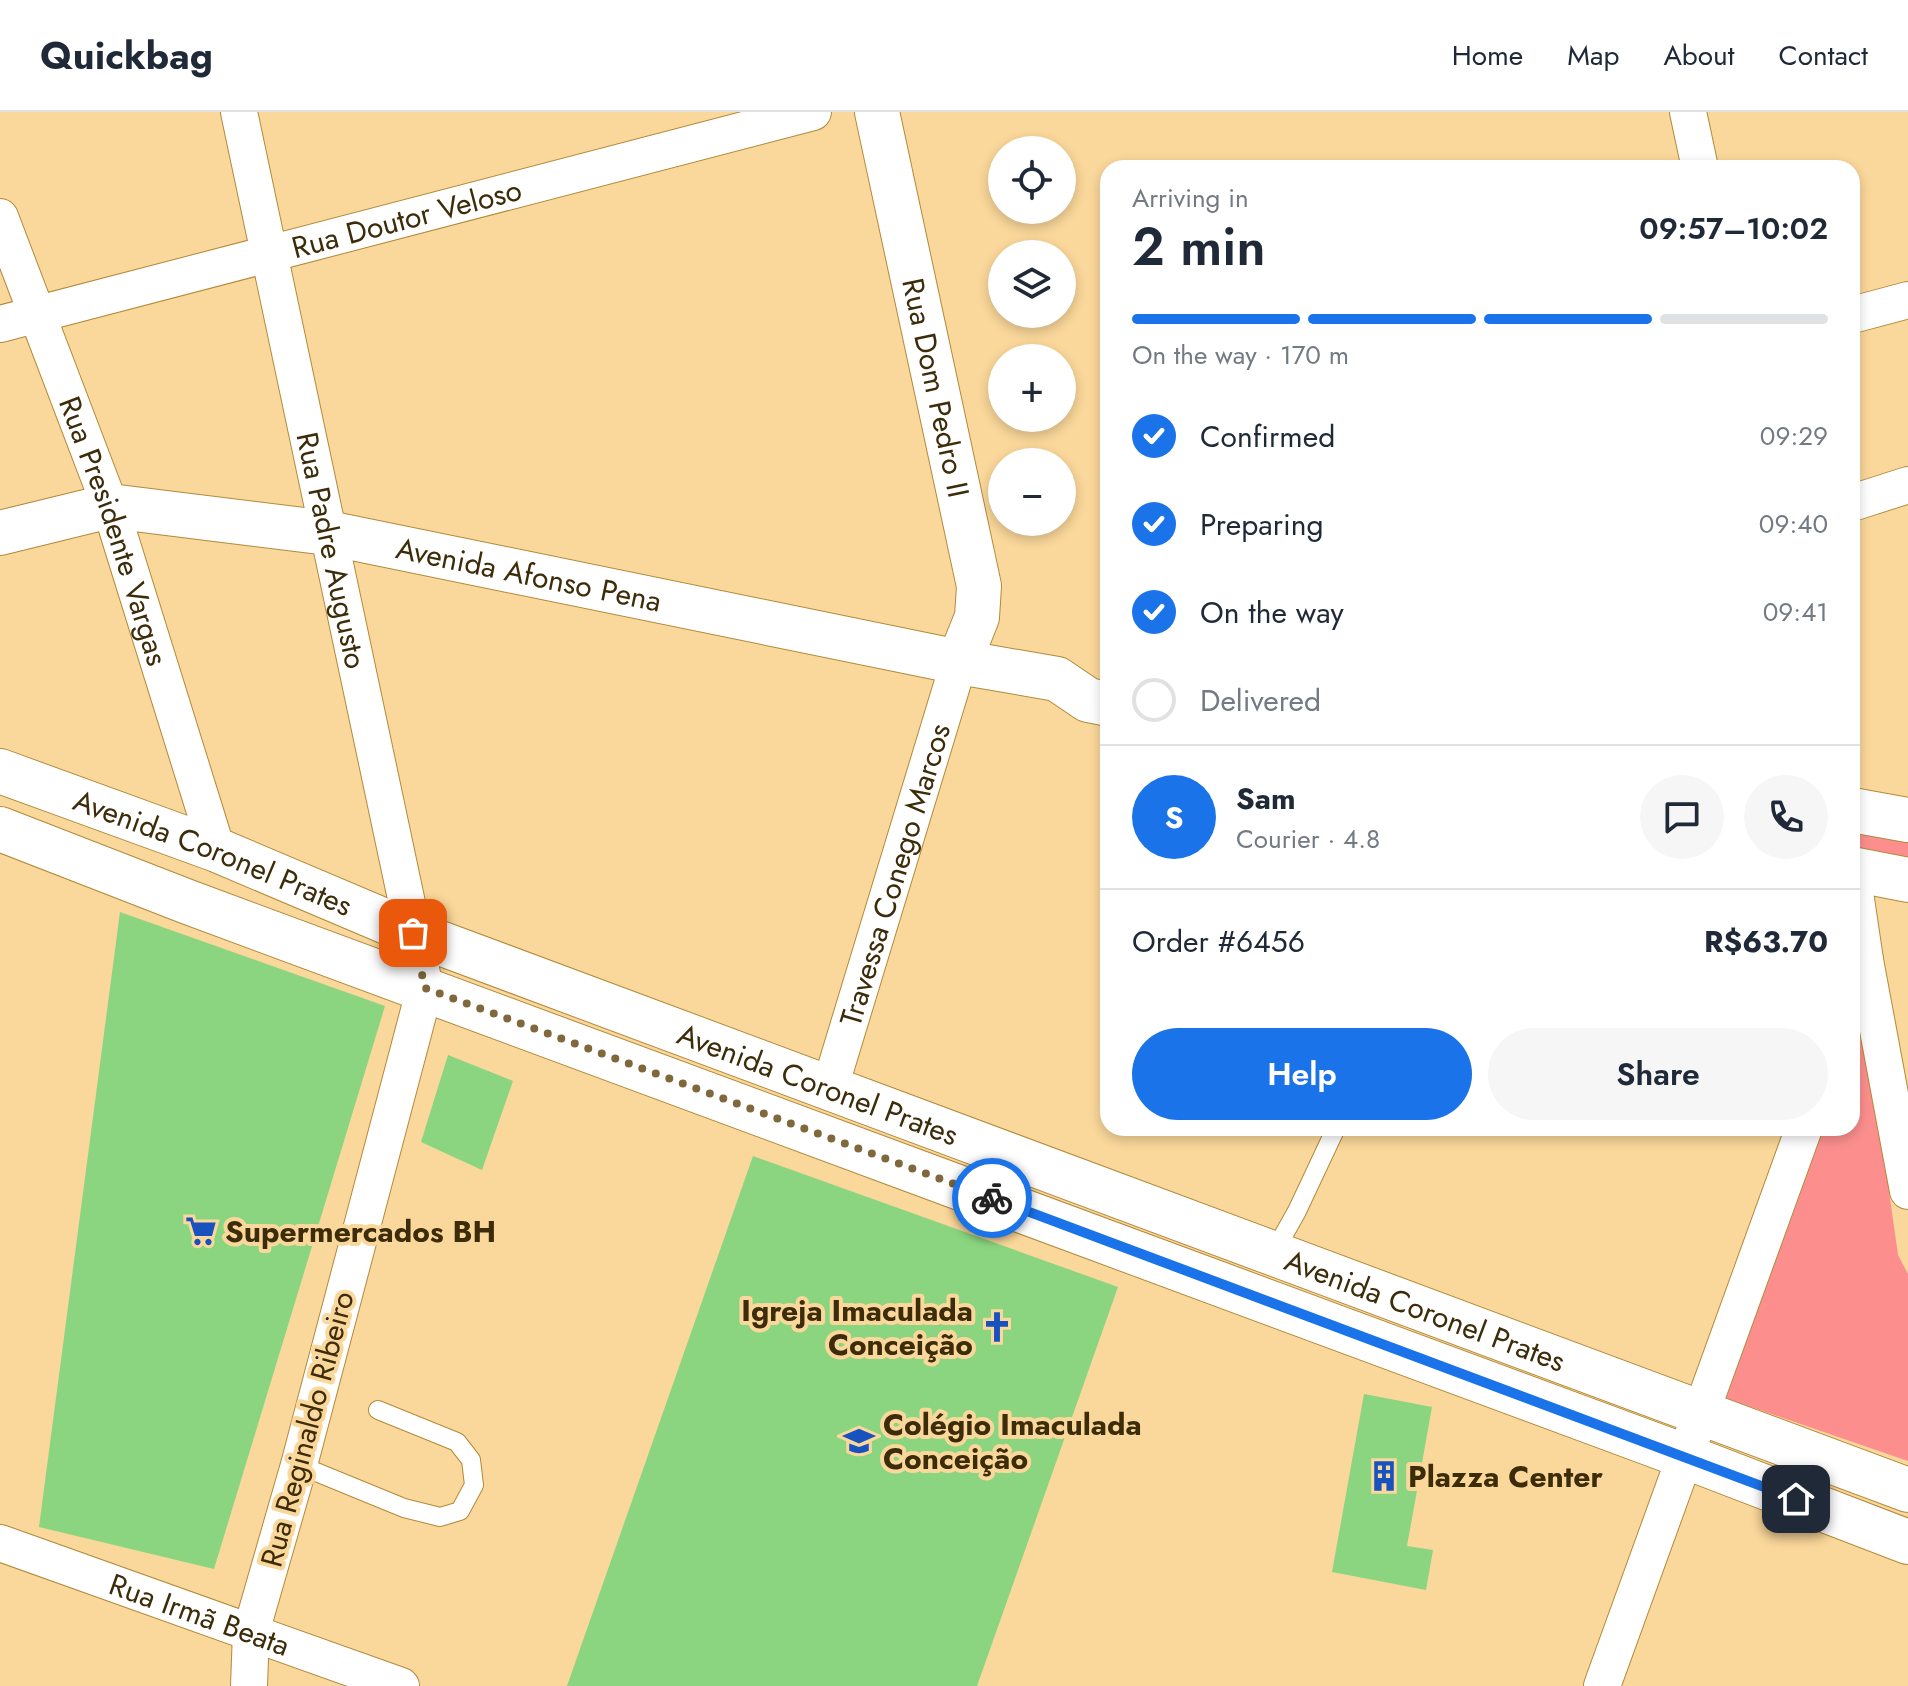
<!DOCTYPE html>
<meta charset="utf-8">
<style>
:root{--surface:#fff;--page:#f6f6f7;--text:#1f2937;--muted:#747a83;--line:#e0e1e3;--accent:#1a73e8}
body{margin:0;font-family:Jost,sans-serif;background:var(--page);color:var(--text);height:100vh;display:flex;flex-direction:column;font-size:30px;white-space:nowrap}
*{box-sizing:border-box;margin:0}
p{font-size:26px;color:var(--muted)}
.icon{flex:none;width:44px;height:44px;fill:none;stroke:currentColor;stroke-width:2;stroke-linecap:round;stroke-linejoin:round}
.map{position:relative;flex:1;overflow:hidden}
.panel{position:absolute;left:1100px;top:48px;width:760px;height:976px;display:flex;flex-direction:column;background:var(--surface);border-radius:24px;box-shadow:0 4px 12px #0003}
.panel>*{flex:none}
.fabs{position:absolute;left:988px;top:24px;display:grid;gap:16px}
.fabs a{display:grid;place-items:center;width:88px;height:88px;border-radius:50%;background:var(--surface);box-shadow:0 4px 12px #0003;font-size:40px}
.pin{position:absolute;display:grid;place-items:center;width:68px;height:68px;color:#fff;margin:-34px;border-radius:16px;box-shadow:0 4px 12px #0006}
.courier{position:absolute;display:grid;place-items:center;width:80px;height:80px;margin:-40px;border:6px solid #1a73e8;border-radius:50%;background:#fff;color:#222;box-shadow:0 2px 10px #0007}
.headline em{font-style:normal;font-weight:600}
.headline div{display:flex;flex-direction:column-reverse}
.headline{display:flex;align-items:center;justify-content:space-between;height:136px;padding:0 32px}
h1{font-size:52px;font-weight:600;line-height:60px}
.bar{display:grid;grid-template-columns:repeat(4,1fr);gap:12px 8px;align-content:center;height:96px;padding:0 32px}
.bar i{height:10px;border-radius:6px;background:var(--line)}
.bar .current{background:var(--accent)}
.bar p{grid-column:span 4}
.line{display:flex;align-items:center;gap:20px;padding:0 32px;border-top:2px solid var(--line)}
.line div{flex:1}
.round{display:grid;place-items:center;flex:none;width:84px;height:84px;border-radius:42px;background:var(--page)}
ol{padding:0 32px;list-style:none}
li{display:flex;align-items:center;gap:24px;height:88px}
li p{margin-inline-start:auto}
li .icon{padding:8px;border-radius:50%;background:var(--accent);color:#fff;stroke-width:4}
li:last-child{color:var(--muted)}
li i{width:44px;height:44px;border:4px solid var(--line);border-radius:50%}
.primary-button{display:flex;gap:16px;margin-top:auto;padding:16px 32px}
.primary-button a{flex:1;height:92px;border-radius:48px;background:var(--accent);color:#fff;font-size:32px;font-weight:600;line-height:92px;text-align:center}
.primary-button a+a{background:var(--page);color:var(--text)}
header{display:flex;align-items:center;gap:48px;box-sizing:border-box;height:112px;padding:0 40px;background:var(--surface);border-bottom:2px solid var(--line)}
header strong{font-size:38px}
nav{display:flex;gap:44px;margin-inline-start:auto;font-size:28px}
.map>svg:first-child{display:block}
.green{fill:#fc8f8e}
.building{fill:#8bd581}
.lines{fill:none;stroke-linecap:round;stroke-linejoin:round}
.lane-casing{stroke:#b38a3a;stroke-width:20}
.street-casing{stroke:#b38a3a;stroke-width:38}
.secondary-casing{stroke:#b38a3a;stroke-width:46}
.lane{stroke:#fff;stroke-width:18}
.street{stroke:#fff;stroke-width:36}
.secondary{stroke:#fff;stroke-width:44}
.done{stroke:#7f683c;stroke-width:8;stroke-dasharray:0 14.4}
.route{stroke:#1a73e8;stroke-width:10}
.labels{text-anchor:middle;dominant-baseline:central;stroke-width:8;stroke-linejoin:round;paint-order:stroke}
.street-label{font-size:30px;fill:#3d2c0a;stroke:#fad79a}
.poi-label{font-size:30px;font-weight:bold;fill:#3d2c0a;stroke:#fad79a;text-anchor:start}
</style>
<header>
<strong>Quickbag</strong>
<nav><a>Home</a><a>Map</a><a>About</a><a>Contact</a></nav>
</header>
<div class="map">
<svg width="1908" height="1574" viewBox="0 0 1908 1574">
<rect width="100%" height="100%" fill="#fad79a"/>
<!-- green -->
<path class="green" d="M1852 713 1908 725V753L1852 743Z
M1860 927 1869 938 1898 1143 1908 1162V1349L1725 1286 1822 1016H1852V934Z"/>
<!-- building -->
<path class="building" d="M120 800 385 894 214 1457 39 1415Z
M448 943 513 969 482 1058 421 1030Z
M753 1044 1118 1175 977 1574H567Z
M1364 1282 1432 1295 1407 1434 1433 1438 1426 1478 1332 1460Z"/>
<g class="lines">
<defs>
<path id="lane" d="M1274 1140 1297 1099 1336 1016
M299 1353 404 1396 440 1405 460 1399 474 1373 471 1348 457 1330 378 1298"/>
<g id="street">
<path id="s1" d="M239 0 425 876 299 1353 251 1520 249 1574"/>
<path d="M1688 0 1700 56"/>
<path id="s2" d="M0 105 110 394 217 738"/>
<path d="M1852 203 1908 188"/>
<path id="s3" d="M0 212 813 0"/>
<path d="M1852 391 1908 373"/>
<path d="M1852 760 1865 848 1857 871"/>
<path d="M1865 848 1908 1079"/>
<path id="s4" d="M830 975 959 550"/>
<path id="s5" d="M0 1431 401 1574"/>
<path d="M1602 1574 1804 1016"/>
</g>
<g id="secondary">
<path id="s6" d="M877 0 979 474 977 505 959 550"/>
<path id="s7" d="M0 421 110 394 328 421 959 550 1057 567 1088 588 1108 592"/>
<path id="s8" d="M0 659 217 738 413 821 1908 1378"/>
<path d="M1852 698 1908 708"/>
<path d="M0 717 188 790 1684 1344 1908 1430"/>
<path d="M1852 757 1908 768"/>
</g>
</defs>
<!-- lane casing -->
<use href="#lane" class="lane-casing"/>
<!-- street casing -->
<use href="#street" class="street-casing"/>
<!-- secondary casing -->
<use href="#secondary" class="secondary-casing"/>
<!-- lane -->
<use href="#lane" class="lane"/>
<!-- street -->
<use href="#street" class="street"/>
<!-- secondary -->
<use href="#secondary" class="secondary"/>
</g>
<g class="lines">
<!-- done -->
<path class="done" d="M413 821 425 876 992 1086"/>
<!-- route -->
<path class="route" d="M992 1086 1796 1387"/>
</g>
<!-- icons -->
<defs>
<symbol id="supermarket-bare" viewBox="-9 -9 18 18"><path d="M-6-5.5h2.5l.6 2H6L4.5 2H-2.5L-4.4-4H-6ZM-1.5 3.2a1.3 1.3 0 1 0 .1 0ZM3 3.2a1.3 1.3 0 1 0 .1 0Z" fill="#1752be" stroke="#fad79a" stroke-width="2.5" paint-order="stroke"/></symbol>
<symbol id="church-bare" viewBox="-9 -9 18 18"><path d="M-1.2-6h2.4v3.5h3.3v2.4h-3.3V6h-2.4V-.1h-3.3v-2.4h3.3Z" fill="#1752be" stroke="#fad79a" stroke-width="2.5" paint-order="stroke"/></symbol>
<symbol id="school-bare" viewBox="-9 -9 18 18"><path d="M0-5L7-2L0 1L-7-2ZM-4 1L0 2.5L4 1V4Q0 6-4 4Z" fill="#1752be" stroke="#fad79a" stroke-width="2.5" paint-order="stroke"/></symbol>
<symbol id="building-bare" viewBox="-9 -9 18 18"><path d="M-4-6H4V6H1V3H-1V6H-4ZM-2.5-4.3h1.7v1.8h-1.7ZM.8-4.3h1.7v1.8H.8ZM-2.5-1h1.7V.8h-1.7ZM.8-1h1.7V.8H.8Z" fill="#1752be" stroke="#fad79a" stroke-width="2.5" paint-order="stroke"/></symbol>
</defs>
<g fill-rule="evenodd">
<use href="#supermarket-bare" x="179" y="1097" width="44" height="44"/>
<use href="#church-bare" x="975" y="1193" width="44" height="44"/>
<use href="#school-bare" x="837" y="1307" width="44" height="44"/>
<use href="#building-bare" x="1362" y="1342" width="44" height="44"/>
</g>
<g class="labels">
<!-- street labels -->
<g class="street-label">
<text stroke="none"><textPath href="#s3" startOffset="420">Rua Doutor Veloso</textPath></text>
<text stroke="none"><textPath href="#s6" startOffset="282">Rua Dom Pedro II</textPath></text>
<text stroke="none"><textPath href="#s2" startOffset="334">Rua Presidente Vargas</textPath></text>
<text stroke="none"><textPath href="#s1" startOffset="448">Rua Padre Augusto</textPath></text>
<text stroke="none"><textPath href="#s7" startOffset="538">Avenida Afonso Pena</textPath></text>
<text stroke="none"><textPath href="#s8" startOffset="228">Avenida Coronel Prates</textPath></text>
<text stroke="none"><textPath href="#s4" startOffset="222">Travessa Conego Marcos</textPath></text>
<text stroke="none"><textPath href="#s8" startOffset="876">Avenida Coronel Prates</textPath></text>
<text stroke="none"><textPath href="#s8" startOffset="1524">Avenida Coronel Prates</textPath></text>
<text transform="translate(307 1317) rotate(-75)">Rua Reginaldo Ribeiro</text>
<text stroke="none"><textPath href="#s5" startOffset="212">Rua Irmã Beata</textPath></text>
</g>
<!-- poi labels -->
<g class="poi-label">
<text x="225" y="1119">Supermercados BH</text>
<text x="973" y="1198" text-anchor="end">Igreja Imaculada<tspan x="973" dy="34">Conceição</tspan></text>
<text x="883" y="1312">Colégio Imaculada<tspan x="883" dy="34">Conceição</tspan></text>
<text x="1408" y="1364">Plazza Center</text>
</g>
</g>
</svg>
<div class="fabs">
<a><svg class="icon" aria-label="locate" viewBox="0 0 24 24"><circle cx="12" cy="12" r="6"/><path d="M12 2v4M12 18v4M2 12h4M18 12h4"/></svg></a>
<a><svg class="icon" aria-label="layers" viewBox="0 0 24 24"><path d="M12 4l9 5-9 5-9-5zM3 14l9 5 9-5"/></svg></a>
<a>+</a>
<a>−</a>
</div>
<div class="pin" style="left:413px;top:821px;background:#ea580c"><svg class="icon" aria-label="bag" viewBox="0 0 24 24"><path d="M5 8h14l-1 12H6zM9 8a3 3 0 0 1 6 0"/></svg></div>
<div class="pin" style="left:1796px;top:1387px;background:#1f2937"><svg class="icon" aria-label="home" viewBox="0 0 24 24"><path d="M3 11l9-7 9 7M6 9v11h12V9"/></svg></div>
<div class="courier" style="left:992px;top:1086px"><svg class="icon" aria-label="bike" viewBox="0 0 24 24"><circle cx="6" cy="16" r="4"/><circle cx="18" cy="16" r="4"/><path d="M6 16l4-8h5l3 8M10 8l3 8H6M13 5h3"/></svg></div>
<section class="panel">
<div class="headline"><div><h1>2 min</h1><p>Arriving in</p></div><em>09:57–10:02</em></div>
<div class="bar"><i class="current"></i><i class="current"></i><i class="current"></i><i></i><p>On the way · 170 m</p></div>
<ol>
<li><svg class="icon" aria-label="check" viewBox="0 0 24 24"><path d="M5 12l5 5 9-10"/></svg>Confirmed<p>09:29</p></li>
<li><svg class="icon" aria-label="check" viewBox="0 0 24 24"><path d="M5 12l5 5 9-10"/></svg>Preparing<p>09:40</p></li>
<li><svg class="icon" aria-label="check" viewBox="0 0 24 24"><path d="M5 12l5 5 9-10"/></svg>On the way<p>09:41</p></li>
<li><i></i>Delivered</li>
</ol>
<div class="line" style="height:144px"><b class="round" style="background:var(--accent);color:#fff">S</b><div><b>Sam</b><p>Courier · 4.8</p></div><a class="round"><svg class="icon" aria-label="chat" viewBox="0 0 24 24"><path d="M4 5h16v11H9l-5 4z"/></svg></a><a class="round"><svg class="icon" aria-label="phone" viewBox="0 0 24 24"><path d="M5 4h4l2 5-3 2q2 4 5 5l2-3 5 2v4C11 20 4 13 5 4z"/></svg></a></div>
<div class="line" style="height:104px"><div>Order #6456</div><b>R$63.70</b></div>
<div class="primary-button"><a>Help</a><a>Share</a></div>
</section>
</div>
